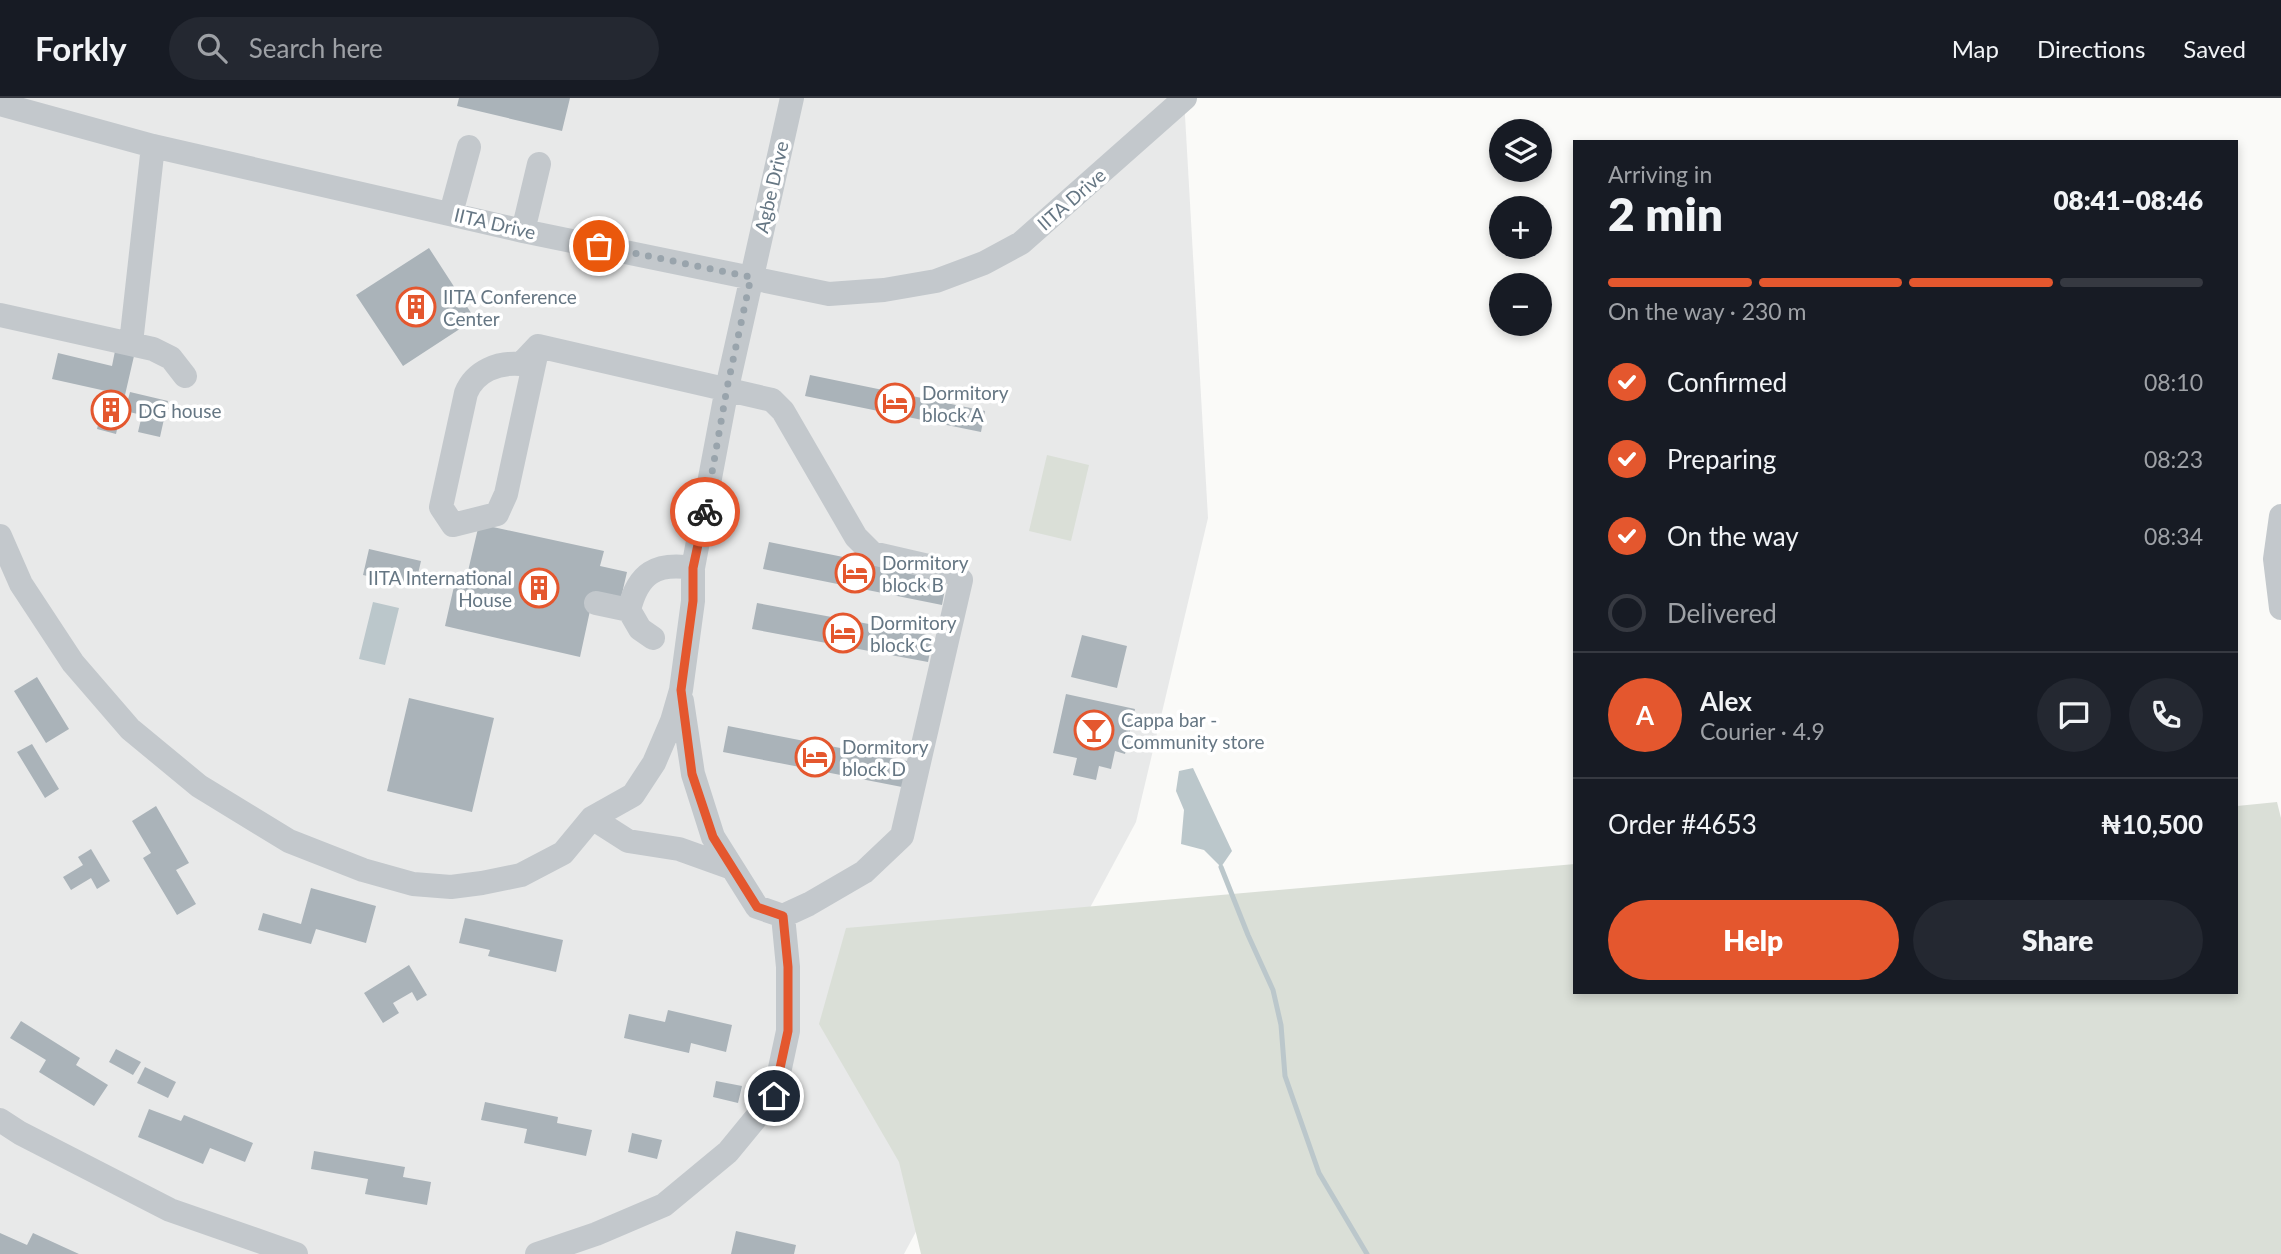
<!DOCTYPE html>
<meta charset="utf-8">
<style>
:root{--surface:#171b24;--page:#242831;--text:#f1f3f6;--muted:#9ea1a6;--line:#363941;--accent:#e4572e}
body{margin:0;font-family:Lato,sans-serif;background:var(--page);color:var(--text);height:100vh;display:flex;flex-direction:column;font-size:26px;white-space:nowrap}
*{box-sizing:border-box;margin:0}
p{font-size:23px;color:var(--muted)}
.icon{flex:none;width:38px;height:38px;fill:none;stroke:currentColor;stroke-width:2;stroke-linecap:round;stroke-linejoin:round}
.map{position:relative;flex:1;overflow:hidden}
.panel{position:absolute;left:1573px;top:42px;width:665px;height:854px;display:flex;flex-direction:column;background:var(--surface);border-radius:0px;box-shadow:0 4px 10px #0003}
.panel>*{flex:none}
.controls{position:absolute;left:1489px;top:21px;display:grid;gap:14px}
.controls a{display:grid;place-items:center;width:63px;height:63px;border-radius:50%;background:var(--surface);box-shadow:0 4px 10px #0003;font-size:35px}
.pin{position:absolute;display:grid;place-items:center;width:60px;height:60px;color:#fff;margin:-30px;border:4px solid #fff;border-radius:50%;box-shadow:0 2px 7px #0007}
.courier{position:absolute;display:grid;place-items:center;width:70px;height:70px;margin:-35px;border:5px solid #e4572e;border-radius:50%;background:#fff;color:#222;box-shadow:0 2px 9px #0007}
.headline em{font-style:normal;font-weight:800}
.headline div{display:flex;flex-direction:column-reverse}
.headline{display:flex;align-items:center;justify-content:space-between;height:119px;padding:0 35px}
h1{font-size:46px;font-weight:800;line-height:52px}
.bar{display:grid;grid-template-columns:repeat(4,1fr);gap:10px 7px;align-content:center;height:84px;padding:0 35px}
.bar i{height:9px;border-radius:5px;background:var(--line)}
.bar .selected{background:var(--accent)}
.bar p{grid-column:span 4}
.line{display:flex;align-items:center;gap:18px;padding:0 35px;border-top:2px solid var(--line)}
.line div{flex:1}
.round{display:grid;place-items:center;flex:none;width:74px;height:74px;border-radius:37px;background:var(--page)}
ol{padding:0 35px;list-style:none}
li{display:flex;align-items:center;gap:21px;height:77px}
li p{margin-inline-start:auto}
li .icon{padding:7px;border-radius:50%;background:var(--accent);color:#fff;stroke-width:4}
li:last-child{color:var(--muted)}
li i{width:38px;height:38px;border:4px solid var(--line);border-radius:50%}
.cta{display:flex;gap:14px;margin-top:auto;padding:14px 35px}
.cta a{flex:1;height:80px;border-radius:42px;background:var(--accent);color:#fff;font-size:28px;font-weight:800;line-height:80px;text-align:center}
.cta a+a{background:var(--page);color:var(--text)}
header{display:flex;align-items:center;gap:42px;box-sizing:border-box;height:98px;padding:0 35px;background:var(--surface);border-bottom:2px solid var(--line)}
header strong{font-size:33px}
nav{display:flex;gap:38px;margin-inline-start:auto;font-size:24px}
.search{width:490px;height:63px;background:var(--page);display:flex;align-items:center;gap:18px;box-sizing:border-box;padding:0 24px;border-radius:38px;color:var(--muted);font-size:26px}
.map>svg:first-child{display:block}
.built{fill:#e8e9e9}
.green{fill:#dadfd7}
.water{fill:#bbc7cb}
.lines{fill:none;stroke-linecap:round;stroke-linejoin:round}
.stream{stroke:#bbc7cb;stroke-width:5}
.building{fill:#aab3b9}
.minor{stroke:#c3c8cc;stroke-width:24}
.done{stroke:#99a4ac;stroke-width:7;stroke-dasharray:0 12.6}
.route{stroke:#e4572e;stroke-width:9}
.labels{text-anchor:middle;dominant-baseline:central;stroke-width:7;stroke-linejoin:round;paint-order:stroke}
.street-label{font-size:19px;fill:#657683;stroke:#fff}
.poi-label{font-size:19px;fill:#657683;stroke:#fff;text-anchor:start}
</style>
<header>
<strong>Forkly</strong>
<div class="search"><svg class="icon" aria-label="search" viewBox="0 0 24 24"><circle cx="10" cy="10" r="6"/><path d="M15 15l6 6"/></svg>Search here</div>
<nav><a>Map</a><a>Directions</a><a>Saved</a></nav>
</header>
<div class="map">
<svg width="2281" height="1156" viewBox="0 0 2281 1156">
<rect width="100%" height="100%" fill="#fafaf8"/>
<!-- built -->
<path class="built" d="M0 0H1184L1208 420 1136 724 904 1156H0Z"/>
<!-- green -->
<path class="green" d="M1047 357 1089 367 1071 443 1029 433Z
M2277 704 2281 720V1156H921L899 1064 819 926 846 830 1575 766V894H2236L2237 708Z"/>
<!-- water -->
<path class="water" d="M373 504 399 510 385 567 359 561Z
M1193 670 1232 753 1221 769 1204 752 1181 746 1184 712 1176 693 1179 673Z"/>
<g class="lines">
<!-- stream -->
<path class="stream" d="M1221 769 1248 837 1273 892 1281 927 1285 978 1319 1075 1367 1156"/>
</g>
<!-- building -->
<path class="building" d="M459 0H570L562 33 457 8Z
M429 150 475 221 403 268 356 197Z
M115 253 134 258 116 336 97 331 106 293 52 281 58 255 112 268Z
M810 277 985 313 981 334 805 298Z
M130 294 168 303 160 339 138 334 142 317 125 313Z
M479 426 604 453 600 468 627 474 621 500 594 494 580 559 445 528 455 484 465 486Z
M769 444 947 480 942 507 763 471Z
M369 451 421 463 415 489 363 477Z
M757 505 933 538 928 564 752 531Z
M1082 537 1127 548 1117 590 1071 579Z
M37 579 69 631 46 645 14 593Z
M1066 596 1135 611 1125 656 1115 653 1111 671 1099 668 1096 682 1073 677 1077 660 1053 655Z
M409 600 494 620 472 714 387 693Z
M728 628 907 663 902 689 723 654Z
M32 646 59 691 45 700 17 654Z
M156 708 189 765 176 772 196 806 177 817 143 760 151 755 132 723Z
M91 751 110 783 97 791 91 780 71 792 63 779 83 767 78 759Z
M311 790 376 808 366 845 316 831 311 846 258 832 263 815 301 826Z
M465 820 563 842 556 874 488 858 490 852 459 845Z
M409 867 427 897 417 903 412 894 393 905 399 915 383 925 364 895Z
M668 912 732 927 726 954 691 945 689 955 624 940 629 916 665 924Z
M21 923 80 960 76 967 108 987 94 1008 39 974 46 962 10 940Z
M116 951 141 964 133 977 109 964Z
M145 969 176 984 168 1000 137 985Z
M716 983 742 988 738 1005 713 999Z
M485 1004 558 1019 557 1025 592 1032 586 1058 524 1045 527 1031 481 1022Z
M149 1011 181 1023 184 1017 253 1045 245 1064 210 1050 203 1066 138 1039Z
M632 1035 662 1042 657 1061 628 1054Z
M314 1053 405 1069 403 1079 431 1084 427 1107 365 1096 368 1081 311 1071Z
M736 1133 796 1147 794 1156H731Z
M0 1135 27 1147 33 1135 79 1156H0Z"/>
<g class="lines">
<!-- minor -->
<path class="minor" d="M0 6 153 48 523 133 829 196 884 192 936 183 984 165 1021 145 1185 0
M451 115 469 49
M523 133 539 66
M0 217 153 251 171 260 185 278
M131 245 153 48
M538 248 772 302 783 313 856 439 872 455 950 473 961 482 902 738 864 774 809 806 783 818
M538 248 506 396 497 416 453 427 441 409 466 295C475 273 498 264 521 266Z
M2281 418 2275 461 2281 510
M0 438 21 486 73 565 130 631 199 688 289 743 363 772 413 786 451 789 482 785 521 777 563 755 592 720 633 697 654 665 672 623 681 592 693 503V470L727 290 792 0
M596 505 629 512C638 475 656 464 693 470
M629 512 640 531 653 540
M592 720 628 743 679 751 732 770
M0 1022 20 1035 170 1112 296 1156
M537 1156 596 1136 664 1107 728 1054 774 998 788 933V869L783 818 757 809 713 739 693 676 682 603"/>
</g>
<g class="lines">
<!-- done -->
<path class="done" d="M599 148 751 179 727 290 705 414"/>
<!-- route -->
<path class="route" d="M705 414 693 470V503L681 592 692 676 713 739 757 809 783 818 788 869V933L774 998"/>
</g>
<!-- icons -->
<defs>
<symbol id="building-ring" viewBox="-11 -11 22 22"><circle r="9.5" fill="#fff" stroke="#e4572e" stroke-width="1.5"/><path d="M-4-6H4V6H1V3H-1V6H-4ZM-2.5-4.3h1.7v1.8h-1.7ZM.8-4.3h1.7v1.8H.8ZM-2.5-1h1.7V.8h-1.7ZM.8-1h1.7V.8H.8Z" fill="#e4572e"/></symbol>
<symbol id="hotel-ring" viewBox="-11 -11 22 22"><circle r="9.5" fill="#fff" stroke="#e4572e" stroke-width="1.5"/><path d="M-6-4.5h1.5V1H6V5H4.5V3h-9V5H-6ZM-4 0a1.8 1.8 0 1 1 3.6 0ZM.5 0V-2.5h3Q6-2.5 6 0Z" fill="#e4572e"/></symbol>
<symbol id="bar-ring" viewBox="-11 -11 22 22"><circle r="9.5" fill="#fff" stroke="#e4572e" stroke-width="1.5"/><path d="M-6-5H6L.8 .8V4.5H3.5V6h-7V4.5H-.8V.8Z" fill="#e4572e"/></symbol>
</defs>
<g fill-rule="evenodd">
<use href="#building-ring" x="394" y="187" width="44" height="44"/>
<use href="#hotel-ring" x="873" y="283" width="44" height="44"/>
<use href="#building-ring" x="89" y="290" width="44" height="44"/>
<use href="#hotel-ring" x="833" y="453" width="44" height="44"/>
<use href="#building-ring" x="517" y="468" width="44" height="44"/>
<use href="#hotel-ring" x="821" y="513" width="44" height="44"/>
<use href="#bar-ring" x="1072" y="610" width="44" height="44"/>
<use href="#hotel-ring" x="793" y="637" width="44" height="44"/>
</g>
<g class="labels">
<!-- street labels -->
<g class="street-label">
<text transform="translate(771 89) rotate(-77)">Agbe Drive</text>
<text transform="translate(1071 101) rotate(-41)">IITA Drive</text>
<text transform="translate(495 125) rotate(13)">IITA Drive</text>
</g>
<!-- poi labels -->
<g class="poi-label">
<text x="443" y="198">IITA Conference<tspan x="443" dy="22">Center</tspan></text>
<text x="922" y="294">Dormitory<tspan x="922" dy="22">block A</tspan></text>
<text x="138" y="312">DG house</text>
<text x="882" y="464">Dormitory<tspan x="882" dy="22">block B</tspan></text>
<text x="512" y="479" text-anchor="end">IITA International<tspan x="512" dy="22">House</tspan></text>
<text x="870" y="524">Dormitory<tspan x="870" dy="22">block C</tspan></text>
<text x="1121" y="621">Cappa bar -<tspan x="1121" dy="22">Community store</tspan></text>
<text x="842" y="648">Dormitory<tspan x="842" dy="22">block D</tspan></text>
</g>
</g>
</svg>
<div class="controls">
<a><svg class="icon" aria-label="layers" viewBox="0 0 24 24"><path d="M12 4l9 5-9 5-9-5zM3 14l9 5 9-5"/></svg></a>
<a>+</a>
<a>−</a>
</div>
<div class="pin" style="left:599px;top:148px;background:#ea580c"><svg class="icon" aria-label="bag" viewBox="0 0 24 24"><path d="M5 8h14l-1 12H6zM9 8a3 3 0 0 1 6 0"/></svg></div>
<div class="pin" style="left:774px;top:998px;background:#1f2937"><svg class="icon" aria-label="home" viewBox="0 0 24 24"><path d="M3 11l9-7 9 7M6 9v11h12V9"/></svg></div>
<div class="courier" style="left:705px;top:414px"><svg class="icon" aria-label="bike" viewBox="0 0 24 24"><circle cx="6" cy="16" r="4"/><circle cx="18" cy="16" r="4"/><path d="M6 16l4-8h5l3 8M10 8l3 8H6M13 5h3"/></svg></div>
<section class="panel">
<div class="headline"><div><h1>2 min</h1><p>Arriving in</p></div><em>08:41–08:46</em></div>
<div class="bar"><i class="selected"></i><i class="selected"></i><i class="selected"></i><i></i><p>On the way · 230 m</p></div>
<ol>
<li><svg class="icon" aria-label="check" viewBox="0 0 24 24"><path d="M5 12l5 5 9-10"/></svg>Confirmed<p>08:10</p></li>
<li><svg class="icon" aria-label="check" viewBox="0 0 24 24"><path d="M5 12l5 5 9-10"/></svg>Preparing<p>08:23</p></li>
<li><svg class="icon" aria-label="check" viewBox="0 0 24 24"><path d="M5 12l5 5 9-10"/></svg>On the way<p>08:34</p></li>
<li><i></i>Delivered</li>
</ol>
<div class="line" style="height:126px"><b class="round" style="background:var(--accent);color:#fff">A</b><div><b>Alex</b><p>Courier · 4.9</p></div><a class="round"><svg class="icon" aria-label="chat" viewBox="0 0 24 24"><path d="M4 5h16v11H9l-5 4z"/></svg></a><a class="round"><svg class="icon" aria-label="phone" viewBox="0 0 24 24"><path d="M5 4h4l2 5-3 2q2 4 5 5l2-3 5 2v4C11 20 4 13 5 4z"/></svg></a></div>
<div class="line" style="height:91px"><div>Order #4653</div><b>₦10,500</b></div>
<div class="cta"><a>Help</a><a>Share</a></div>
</section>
</div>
